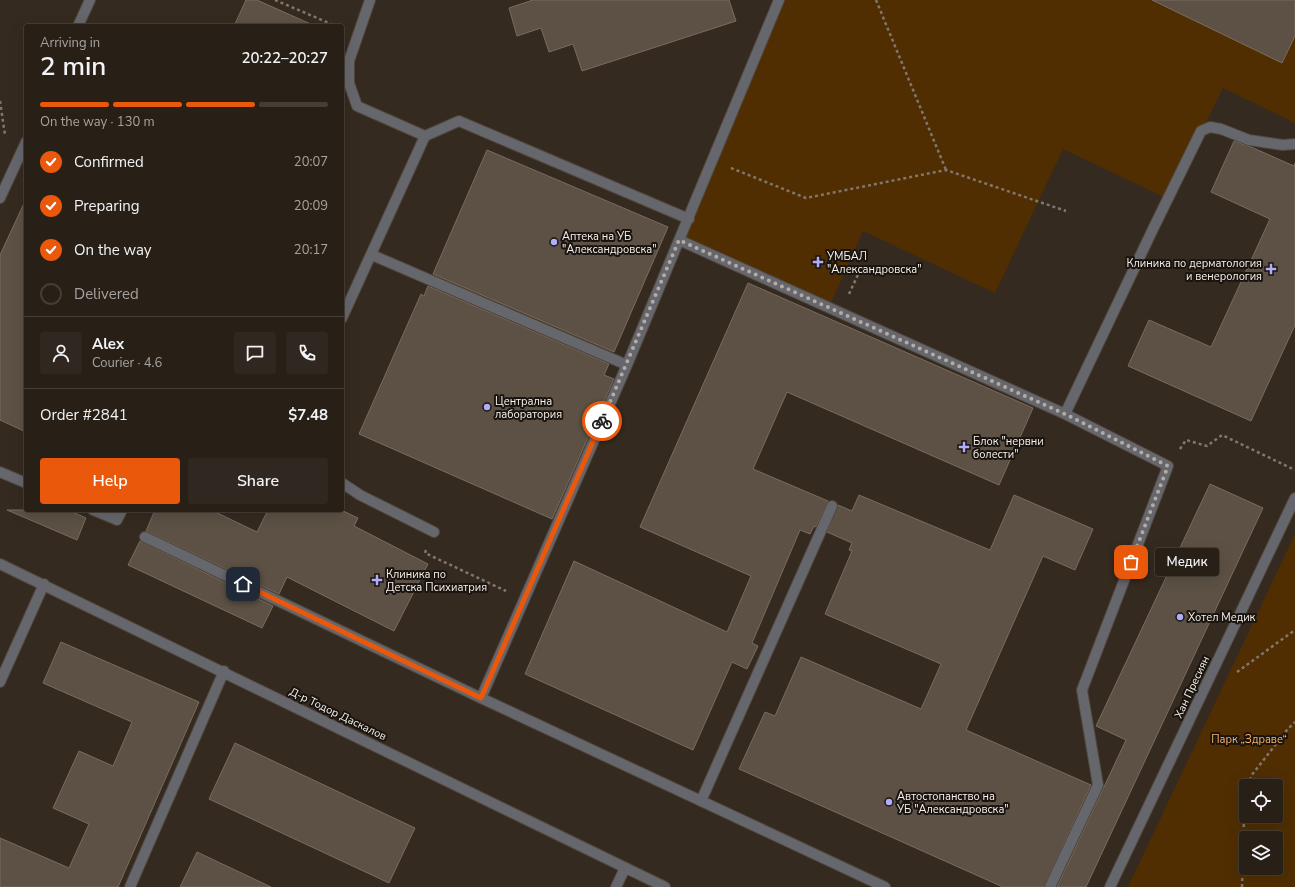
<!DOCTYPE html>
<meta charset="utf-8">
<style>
:root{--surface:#282017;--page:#302820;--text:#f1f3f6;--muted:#a5a3a1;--line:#443e36;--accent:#ea580c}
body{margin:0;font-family:"Nunito Sans",sans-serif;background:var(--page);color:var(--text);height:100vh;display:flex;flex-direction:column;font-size:15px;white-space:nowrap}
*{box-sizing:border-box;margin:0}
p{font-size:13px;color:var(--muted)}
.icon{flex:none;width:22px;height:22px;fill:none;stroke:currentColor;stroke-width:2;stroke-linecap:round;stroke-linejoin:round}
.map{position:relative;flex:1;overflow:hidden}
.drawer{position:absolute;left:24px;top:24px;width:320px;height:488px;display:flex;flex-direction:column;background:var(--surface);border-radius:4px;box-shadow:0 4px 16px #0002,0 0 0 1px var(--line)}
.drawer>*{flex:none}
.tools{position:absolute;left:1239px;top:779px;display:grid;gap:8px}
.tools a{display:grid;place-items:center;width:44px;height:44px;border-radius:4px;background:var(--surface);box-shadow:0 4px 16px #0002,0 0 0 1px var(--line);font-size:20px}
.pin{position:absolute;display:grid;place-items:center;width:34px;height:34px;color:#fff;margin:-17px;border-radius:8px;box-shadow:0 2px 6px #0006}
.courier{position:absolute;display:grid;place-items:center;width:40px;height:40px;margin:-20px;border:3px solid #ea580c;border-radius:50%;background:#fff;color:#222;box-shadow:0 1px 5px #0007}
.bubble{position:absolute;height:28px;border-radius:4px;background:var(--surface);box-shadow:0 4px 16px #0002,0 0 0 1px var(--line);font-size:13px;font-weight:600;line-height:28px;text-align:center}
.headline em{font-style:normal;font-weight:600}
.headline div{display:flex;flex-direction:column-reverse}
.headline{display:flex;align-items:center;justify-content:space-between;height:68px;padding:0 16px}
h1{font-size:26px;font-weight:600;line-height:30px}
.bar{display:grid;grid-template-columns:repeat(4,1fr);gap:6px 4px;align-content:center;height:48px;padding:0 16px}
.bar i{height:5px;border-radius:3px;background:var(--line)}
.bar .current{background:var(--accent)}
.bar p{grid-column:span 4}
.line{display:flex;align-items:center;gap:10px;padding:0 16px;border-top:1px solid var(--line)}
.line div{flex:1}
.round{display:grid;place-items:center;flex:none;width:42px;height:42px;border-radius:4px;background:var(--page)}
ol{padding:0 16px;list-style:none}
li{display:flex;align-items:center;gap:12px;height:44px}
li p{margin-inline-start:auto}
li .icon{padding:4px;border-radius:50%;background:var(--accent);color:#fff;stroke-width:4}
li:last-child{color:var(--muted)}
li i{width:22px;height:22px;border:2px solid var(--line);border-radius:50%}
.button{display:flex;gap:8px;margin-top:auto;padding:8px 16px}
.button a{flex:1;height:46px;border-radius:4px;background:var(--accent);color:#fff;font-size:16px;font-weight:600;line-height:46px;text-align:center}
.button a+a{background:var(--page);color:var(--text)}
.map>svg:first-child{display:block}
.green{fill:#502e02;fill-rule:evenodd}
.building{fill:#5d5145;stroke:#796c5f}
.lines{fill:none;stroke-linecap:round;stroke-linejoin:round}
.lane-casing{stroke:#50463c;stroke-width:12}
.street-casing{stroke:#50463c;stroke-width:12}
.path{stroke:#80776d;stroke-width:2.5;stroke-dasharray:3 3;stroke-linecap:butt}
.lane{stroke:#66666d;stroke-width:10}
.street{stroke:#66666d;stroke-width:10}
.done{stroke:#b4aca4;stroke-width:4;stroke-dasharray:0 7.2}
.route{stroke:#ea580c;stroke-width:5}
.poi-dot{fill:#b0aefa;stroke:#19140f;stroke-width:1.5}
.labels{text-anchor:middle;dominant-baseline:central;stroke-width:4;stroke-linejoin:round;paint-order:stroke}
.poi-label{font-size:11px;fill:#f9f2eb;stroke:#19140f;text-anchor:start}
.street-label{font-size:11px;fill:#f9f2eb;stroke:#19140f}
.park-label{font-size:11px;fill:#fcb469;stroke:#19140f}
</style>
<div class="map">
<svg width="1295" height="887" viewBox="0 0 1295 887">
<rect width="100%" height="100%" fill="#352a1f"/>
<!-- green -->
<path class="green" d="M779 0H1295V123L1223 88 1168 199 1063 149 995 293 863 231 829 307 679 240Z
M1295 534V887H1128ZM1246 786H1276V816H1246ZM1246 838H1276V868H1246Z"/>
<!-- building -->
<path class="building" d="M246 0H257L315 26H234Z
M533 0H729L736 21 582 71 573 44 549 52 541 28 517 36 509 8Z
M1152 0H1295V36L1282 63Z
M1234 141 1251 147 1294 166 1295 163V325L1251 421 1128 366 1149 320 1211 347 1270 219 1211 192Z
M487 150 668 227 614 352 433 274Z
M26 199V432L0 420V255Z
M748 283 1033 408 999 485 787 392 753 469 828 501 816 527 814 526 810 534 800 530 752 643 758 646 747 669 732 662 693 750 525 674 574 561 727 632 751 576 640 527Z
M428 286 609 364 604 375 614 379 552 519 359 434 421 294 424 296Z
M1210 484 1263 508 1086 887H1057L1126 740 1096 726Z
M859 495 990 550 1014 495 1093 529 1075 570 1043 556 966 730 1091 785 1044 887H1003L739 769 765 712 775 716 801 657 921 709 941 664 825 614 852 551 849 550 852 543 827 532 838 505 852 511Z
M7 510H68L86 518 77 540Z
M155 510H211L257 532 268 510H341L358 518 354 526 428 564 394 631 287 577 279 594 146 531Z
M140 541 273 606 262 628 128 565Z
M61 642 199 702 118 887H0V838L69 868 89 824 53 808 79 751 113 766 132 722 43 683Z
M235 743 415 828 389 883 209 799Z
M197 852 271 887H180Z"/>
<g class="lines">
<defs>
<path id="lane" d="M78 26 90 0
M425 136 459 121 689 219
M0 198 26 142
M679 240 1065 414 1168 466 1082 690 1098 785 1050 887
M372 255 627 365
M342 318 425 136 357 106 349 83V61L370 0
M1065 414 1153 229 1201 131 1210 127 1221 129 1249 140 1283 145 1295 144
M0 472 26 483
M342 483 360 495 434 532
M93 510 117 520 122 510
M145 537 481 698 885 887
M0 564 665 887
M0 682 44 584
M481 698 627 365 779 0
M701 801 832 506
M130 887 224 671
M616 887 625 868"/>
<path id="street" d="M1110 887 1295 498"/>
</defs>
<!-- lane casing -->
<use href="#lane" class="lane-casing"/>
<!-- street casing -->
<use href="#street" class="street-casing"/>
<!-- path -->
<path class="path" d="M275 0 336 26
M876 0 946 170
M0 101 5 135
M731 168 806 198 946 170 1066 211
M849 294 862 266
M1180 449 1186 440 1207 446 1222 435 1295 470
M426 550 425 553 506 591
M1237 672 1295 630
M1249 786 1251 776 1287 730 1295 722
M1242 887 1244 818 1246 806"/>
<!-- lane -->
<use href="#lane" class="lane"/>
<!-- street -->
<use href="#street" class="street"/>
</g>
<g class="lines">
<!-- done -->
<path class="done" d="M602 421 679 240 1065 414 1168 466 1131 562"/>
<!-- route -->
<path class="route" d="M243 584 481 698 602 421"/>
</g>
<!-- markers -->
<g class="poi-dot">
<circle cx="554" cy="242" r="4"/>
<path d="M816 256h4v4h4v4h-4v4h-4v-4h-4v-4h4z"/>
<path d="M1269 263h4v4h4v4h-4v4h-4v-4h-4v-4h4z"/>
<circle cx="487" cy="407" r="4"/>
<path d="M962 441h4v4h4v4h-4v4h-4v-4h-4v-4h4z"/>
<path d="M375 574h4v4h4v4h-4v4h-4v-4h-4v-4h4z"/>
<circle cx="1180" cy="617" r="4"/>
<circle cx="889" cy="802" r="4"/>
</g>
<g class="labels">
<!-- poi labels -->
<g class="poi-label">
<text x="562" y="236">Аптека на УБ<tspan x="562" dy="13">"Александровска"</tspan></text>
<text x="827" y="256">УМБАЛ<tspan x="827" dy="13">"Александровска"</tspan></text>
<text x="1262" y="263" text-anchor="end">Клиника по дерматология<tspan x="1262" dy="13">и венерология</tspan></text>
<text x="495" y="401">Централна<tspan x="495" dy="13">лаборатория</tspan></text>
<text x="973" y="441">Блок "нервни<tspan x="973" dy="13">болести"</tspan></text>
<text x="386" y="574">Клиника по<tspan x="386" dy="13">Детска Психиатрия</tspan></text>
<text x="1188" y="617">Хотел Медик</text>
<text x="897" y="796">Автостопанство на<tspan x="897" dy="13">УБ "Александровска"</tspan></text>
</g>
<!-- street labels -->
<g class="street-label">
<text transform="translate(1192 687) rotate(-65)">Хан Пресиян</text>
<text transform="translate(338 714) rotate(26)">Д-р Тодор Даскалов</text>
</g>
<!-- park labels -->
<g class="park-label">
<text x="1249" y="739">Парк „Здраве“</text>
</g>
</g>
</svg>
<div class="tools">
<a><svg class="icon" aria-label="locate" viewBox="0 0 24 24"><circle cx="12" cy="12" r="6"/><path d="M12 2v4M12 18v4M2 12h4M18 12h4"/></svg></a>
<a><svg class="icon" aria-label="layers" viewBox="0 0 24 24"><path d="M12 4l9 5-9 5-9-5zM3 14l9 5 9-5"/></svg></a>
</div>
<div class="pin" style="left:1131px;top:562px;background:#ea580c"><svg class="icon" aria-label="bag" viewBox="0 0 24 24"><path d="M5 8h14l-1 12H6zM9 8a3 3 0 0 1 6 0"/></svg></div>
<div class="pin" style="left:243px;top:584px;background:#1f2937"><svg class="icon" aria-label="home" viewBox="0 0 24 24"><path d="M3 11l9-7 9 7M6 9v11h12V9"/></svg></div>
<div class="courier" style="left:602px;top:421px"><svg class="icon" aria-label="bike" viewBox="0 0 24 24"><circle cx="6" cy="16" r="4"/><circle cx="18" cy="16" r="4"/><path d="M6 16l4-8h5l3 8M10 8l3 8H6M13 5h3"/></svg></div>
<div class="bubble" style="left:1155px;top:548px;width:64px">Медик</div>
<section class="drawer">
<div class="headline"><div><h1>2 min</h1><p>Arriving in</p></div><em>20:22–20:27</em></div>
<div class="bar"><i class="current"></i><i class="current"></i><i class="current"></i><i></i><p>On the way · 130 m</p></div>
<ol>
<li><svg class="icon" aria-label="check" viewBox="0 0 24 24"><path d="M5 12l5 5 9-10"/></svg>Confirmed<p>20:07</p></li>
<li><svg class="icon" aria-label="check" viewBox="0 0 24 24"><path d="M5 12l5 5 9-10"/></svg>Preparing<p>20:09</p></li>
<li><svg class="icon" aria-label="check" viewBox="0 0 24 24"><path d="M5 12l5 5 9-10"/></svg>On the way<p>20:17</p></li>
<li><i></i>Delivered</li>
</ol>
<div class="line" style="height:72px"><a class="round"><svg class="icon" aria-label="person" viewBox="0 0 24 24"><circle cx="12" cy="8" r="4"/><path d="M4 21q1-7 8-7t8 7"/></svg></a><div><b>Alex</b><p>Courier · 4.6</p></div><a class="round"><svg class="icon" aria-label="chat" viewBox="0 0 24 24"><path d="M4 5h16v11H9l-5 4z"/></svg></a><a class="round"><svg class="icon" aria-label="phone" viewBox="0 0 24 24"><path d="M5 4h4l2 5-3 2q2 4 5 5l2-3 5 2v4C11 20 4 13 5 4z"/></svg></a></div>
<div class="line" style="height:52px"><div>Order #2841</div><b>$7.48</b></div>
<div class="button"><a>Help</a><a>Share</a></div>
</section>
</div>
